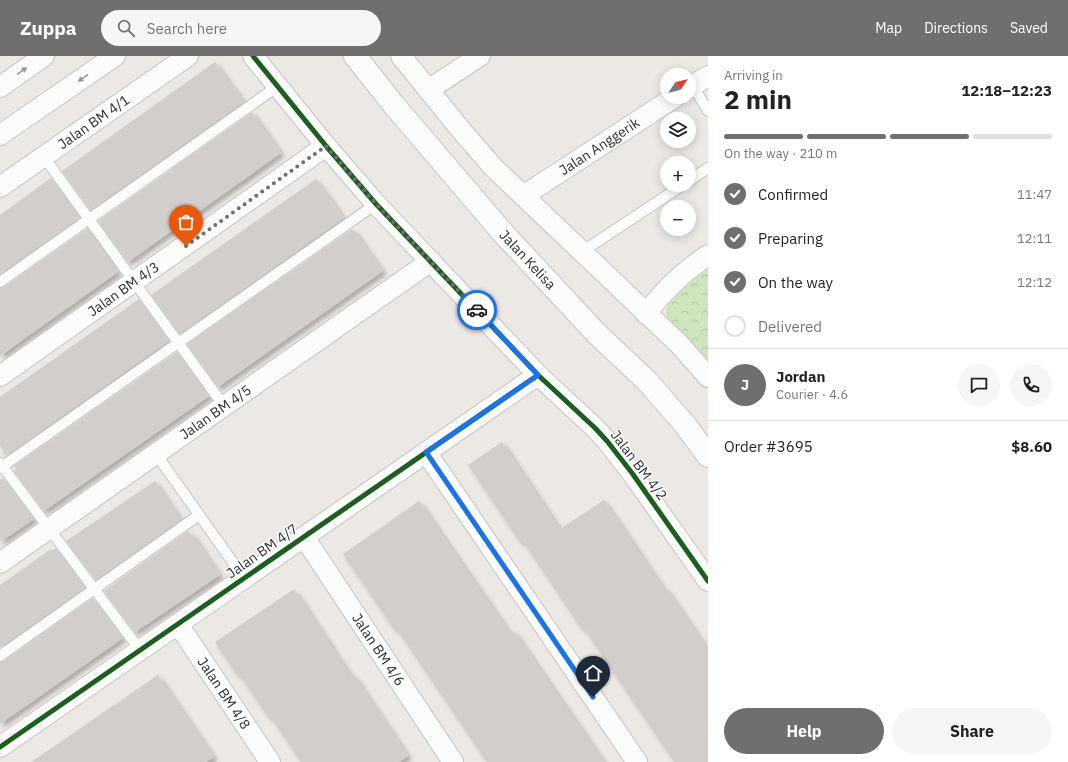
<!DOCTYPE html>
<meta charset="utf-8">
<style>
:root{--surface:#fff;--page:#f6f6f6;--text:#222;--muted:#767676;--line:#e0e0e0;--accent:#706f6e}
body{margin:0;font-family:"IBM Plex Sans",sans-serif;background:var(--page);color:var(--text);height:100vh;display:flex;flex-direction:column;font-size:15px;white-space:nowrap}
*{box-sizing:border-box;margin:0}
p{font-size:13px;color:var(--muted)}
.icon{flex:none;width:22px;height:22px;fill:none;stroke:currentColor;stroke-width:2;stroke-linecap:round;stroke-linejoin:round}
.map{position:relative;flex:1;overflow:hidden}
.details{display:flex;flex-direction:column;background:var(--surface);width:360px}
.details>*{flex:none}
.needle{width:26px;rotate:55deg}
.controls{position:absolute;left:660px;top:12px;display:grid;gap:8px}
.controls a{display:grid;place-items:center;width:36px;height:36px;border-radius:50%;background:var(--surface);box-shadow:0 2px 10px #0003;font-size:20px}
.pin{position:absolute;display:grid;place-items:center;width:34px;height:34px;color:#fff;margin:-41px -17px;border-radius:50% 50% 50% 0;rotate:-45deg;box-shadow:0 0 4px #0007}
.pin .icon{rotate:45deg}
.courier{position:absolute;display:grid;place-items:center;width:40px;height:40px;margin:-20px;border:3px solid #1a73e8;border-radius:50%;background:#fff;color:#222;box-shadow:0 1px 5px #0007}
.headline em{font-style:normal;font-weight:800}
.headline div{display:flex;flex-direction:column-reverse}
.headline{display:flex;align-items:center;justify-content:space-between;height:68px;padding:0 16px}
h1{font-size:26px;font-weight:800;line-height:30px}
.bar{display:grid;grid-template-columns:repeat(4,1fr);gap:6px 4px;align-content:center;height:48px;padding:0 16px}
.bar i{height:5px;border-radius:3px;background:var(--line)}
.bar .on{background:var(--accent)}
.bar p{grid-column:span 4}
.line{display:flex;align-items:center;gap:10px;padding:0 16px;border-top:1px solid var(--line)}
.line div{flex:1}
.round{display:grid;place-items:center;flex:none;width:42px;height:42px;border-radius:21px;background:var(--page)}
ol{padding:0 16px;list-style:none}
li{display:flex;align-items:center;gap:12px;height:44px}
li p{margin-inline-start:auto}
li .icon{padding:4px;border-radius:50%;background:var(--accent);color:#fff;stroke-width:4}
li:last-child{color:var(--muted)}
li i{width:22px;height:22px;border:2px solid var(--line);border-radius:50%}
.primary-button{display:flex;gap:8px;margin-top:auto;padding:8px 16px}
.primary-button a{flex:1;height:46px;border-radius:24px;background:var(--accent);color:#fff;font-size:16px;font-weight:800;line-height:46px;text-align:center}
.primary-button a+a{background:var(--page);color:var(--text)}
header{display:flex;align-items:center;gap:24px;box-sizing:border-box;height:56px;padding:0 20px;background:var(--accent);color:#fff}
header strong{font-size:19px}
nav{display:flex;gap:22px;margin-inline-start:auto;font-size:14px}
.search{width:280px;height:36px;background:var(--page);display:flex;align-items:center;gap:10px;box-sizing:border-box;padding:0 14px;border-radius:22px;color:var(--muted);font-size:15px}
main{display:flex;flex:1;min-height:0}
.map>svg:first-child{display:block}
.park{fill:url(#park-crowns)}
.building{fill:#d1cecb;filter:url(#shadow)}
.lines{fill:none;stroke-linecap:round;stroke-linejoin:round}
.service-casing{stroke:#c5c4c5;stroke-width:12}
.minor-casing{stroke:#c5c4c5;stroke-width:22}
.secondary-casing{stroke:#c5c4c5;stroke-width:24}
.service{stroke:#fcfcfb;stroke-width:10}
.minor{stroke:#fcfcfb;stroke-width:20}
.secondary{stroke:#fcfcfb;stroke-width:22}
.cycleway-casing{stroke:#fff;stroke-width:8}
.cycleway{stroke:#1b5e20;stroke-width:5}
.oneway{fill:#959594}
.done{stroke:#706f6e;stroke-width:4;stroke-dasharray:0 7.2}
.route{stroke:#1a73e8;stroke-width:5}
.labels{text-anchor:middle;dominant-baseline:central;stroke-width:3;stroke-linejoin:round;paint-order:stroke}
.street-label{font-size:14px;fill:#2e2e2e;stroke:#fff}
</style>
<header>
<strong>Zuppa</strong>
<div class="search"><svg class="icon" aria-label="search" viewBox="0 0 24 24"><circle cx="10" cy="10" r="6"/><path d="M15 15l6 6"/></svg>Search here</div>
<nav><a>Map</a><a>Directions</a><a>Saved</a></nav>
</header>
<main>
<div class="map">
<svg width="708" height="706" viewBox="0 0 708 706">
<defs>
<pattern id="park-crowns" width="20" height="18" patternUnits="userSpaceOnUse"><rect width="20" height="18" fill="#cee6be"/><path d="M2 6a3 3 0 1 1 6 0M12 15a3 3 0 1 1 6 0" fill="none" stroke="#b1c6a4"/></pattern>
<filter id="shadow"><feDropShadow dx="3.5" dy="3.5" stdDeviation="2" flood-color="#0004"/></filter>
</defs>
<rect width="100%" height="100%" fill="#ece8e4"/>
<!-- park -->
<path class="park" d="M708 208V304L667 265V245Z"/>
<!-- building -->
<path class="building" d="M215 6 244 46 91 154 62 115Z
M252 56 281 97 128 206 98 165Z
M51 122 80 162 0 218V159Z
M316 123 344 162 180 278 151 239Z
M88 172 118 216 0 300V232L4 231Z
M352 173 353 174H354L383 215 218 331 187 288Z
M139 243 169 285 6 400 0 390V341Z
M177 296 209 340 44 455 14 415 16 413 14 410Z
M502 386 560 473 604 444 664 533 666 532 708 594V706H674L583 571 581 572 522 484 520 486 468 409Z
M3 422 34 463 0 486V424Z
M155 425 181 464 96 524 66 485Z
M419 445 510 577 514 575 604 706H487L396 572 394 573 343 498Z
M188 475 192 480 193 479 220 519 135 576 104 535Z
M56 492 85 532 0 592V529L51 493 52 495Z
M294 533 351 620 353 618 408 700 399 706H301L270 660 268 661 239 618 237 619 215 586Z
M93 542 123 582 0 668V606L4 605Z
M158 619 214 701 206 706H31Z"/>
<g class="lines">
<defs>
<path id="service" d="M693 30 708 55
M44 101 224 350
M689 125 708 112
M583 195 683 129
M0 226 278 30
M156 398 244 522
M0 407 140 594
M0 412 376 148
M0 600 199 459"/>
<g id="minor">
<path d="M253 0 326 90 376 148 538 319 595 372 607 385 632 417 708 525"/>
<path d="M401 0 461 74 493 111 680 289 708 321"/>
<path d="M0 31 44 0"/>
<path d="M689 32 708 20"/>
<path d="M428 34 480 0"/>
<path d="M0 79 115 0"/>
<path id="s1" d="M0 131 188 0"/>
<path id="s2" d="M523 140 675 41"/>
<path d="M646 258C663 235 684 215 708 199"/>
<path id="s3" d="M0 320 326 90"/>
<path d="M426 396 637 706"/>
<path id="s4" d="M304 481 453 706"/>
<path id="s5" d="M0 507 431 205"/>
<path id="s6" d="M178 568 270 706"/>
<path d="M0 691 538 319"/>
</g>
<g id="secondary">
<path id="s7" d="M355 0 393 48 503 177 597 278 647 325 686 370 708 400"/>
</g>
</defs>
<!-- service casing -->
<use href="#service" class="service-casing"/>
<!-- minor casing -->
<use href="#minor" class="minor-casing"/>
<!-- secondary casing -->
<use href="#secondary" class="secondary-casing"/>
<!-- service -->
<use href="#service" class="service"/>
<!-- minor -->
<use href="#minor" class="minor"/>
<!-- secondary -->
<use href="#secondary" class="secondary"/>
<defs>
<path id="cycleway" d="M253 0 326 90 376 148 538 319 595 372 607 385 632 417 708 525
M0 691 538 319"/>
</defs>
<!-- cycleway casing -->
<use href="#cycleway" class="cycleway-casing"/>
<!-- cycleway -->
<use href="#cycleway" class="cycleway"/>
</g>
<!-- one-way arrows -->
<defs><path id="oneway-solid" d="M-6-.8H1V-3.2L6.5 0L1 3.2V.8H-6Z"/></defs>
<g class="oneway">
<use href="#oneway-solid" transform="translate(22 15) rotate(-35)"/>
<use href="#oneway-solid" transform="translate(83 22) rotate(145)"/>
</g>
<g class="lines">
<!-- done -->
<path class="done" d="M186 190 326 90 376 148 477 254"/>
<!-- route -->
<path class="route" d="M477 254 538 319 426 396 593 641"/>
</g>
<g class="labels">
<!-- street labels -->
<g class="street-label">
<text stroke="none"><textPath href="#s1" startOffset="114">Jalan BM 4/1</textPath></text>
<text stroke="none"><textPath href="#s2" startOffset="91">Jalan Anggerik</textPath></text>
<text stroke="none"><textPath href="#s7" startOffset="267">Jalan Kelisa</textPath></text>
<text stroke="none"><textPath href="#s3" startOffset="151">Jalan BM 4/3</textPath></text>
<text stroke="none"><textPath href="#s5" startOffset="263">Jalan BM 4/5</textPath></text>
<text transform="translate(639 409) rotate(53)">Jalan BM 4/2</text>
<text transform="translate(262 495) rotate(-35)">Jalan BM 4/7</text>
<text stroke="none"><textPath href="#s4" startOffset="135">Jalan BM 4/6</textPath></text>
<text stroke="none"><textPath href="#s6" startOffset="83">Jalan BM 4/8</textPath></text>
</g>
</g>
</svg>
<div class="controls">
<a><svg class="needle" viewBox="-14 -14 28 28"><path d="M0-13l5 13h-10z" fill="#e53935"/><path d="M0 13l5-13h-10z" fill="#767676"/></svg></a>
<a><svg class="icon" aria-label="layers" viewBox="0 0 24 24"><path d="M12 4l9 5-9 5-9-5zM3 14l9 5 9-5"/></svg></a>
<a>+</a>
<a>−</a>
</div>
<div class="pin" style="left:186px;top:190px;background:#ea580c"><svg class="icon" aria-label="bag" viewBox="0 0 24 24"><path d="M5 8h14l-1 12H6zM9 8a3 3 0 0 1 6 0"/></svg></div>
<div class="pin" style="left:593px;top:641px;background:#1f2937"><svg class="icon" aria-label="home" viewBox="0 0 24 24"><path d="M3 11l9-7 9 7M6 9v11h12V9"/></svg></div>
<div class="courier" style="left:477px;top:254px"><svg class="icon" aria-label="car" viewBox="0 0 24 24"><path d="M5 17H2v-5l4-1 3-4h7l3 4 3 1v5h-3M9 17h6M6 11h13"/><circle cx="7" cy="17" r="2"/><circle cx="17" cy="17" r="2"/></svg></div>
</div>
<section class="details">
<div class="headline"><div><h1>2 min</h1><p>Arriving in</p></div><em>12:18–12:23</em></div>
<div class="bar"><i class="on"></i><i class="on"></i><i class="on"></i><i></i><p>On the way · 210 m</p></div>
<ol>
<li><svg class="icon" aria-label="check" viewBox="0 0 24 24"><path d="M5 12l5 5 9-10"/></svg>Confirmed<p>11:47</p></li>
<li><svg class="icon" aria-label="check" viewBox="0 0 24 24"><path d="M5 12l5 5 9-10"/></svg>Preparing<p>12:11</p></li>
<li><svg class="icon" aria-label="check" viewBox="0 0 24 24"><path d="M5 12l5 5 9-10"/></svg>On the way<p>12:12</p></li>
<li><i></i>Delivered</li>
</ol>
<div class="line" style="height:72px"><b class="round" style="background:var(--accent);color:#fff">J</b><div><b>Jordan</b><p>Courier · 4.6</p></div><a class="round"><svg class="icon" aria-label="chat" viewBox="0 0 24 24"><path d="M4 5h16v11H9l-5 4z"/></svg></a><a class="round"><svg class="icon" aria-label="phone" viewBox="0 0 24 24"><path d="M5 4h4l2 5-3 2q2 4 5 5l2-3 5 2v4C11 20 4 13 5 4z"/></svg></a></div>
<div class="line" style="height:52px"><div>Order #3695</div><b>$8.60</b></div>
<div class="primary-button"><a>Help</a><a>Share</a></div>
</section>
</main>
